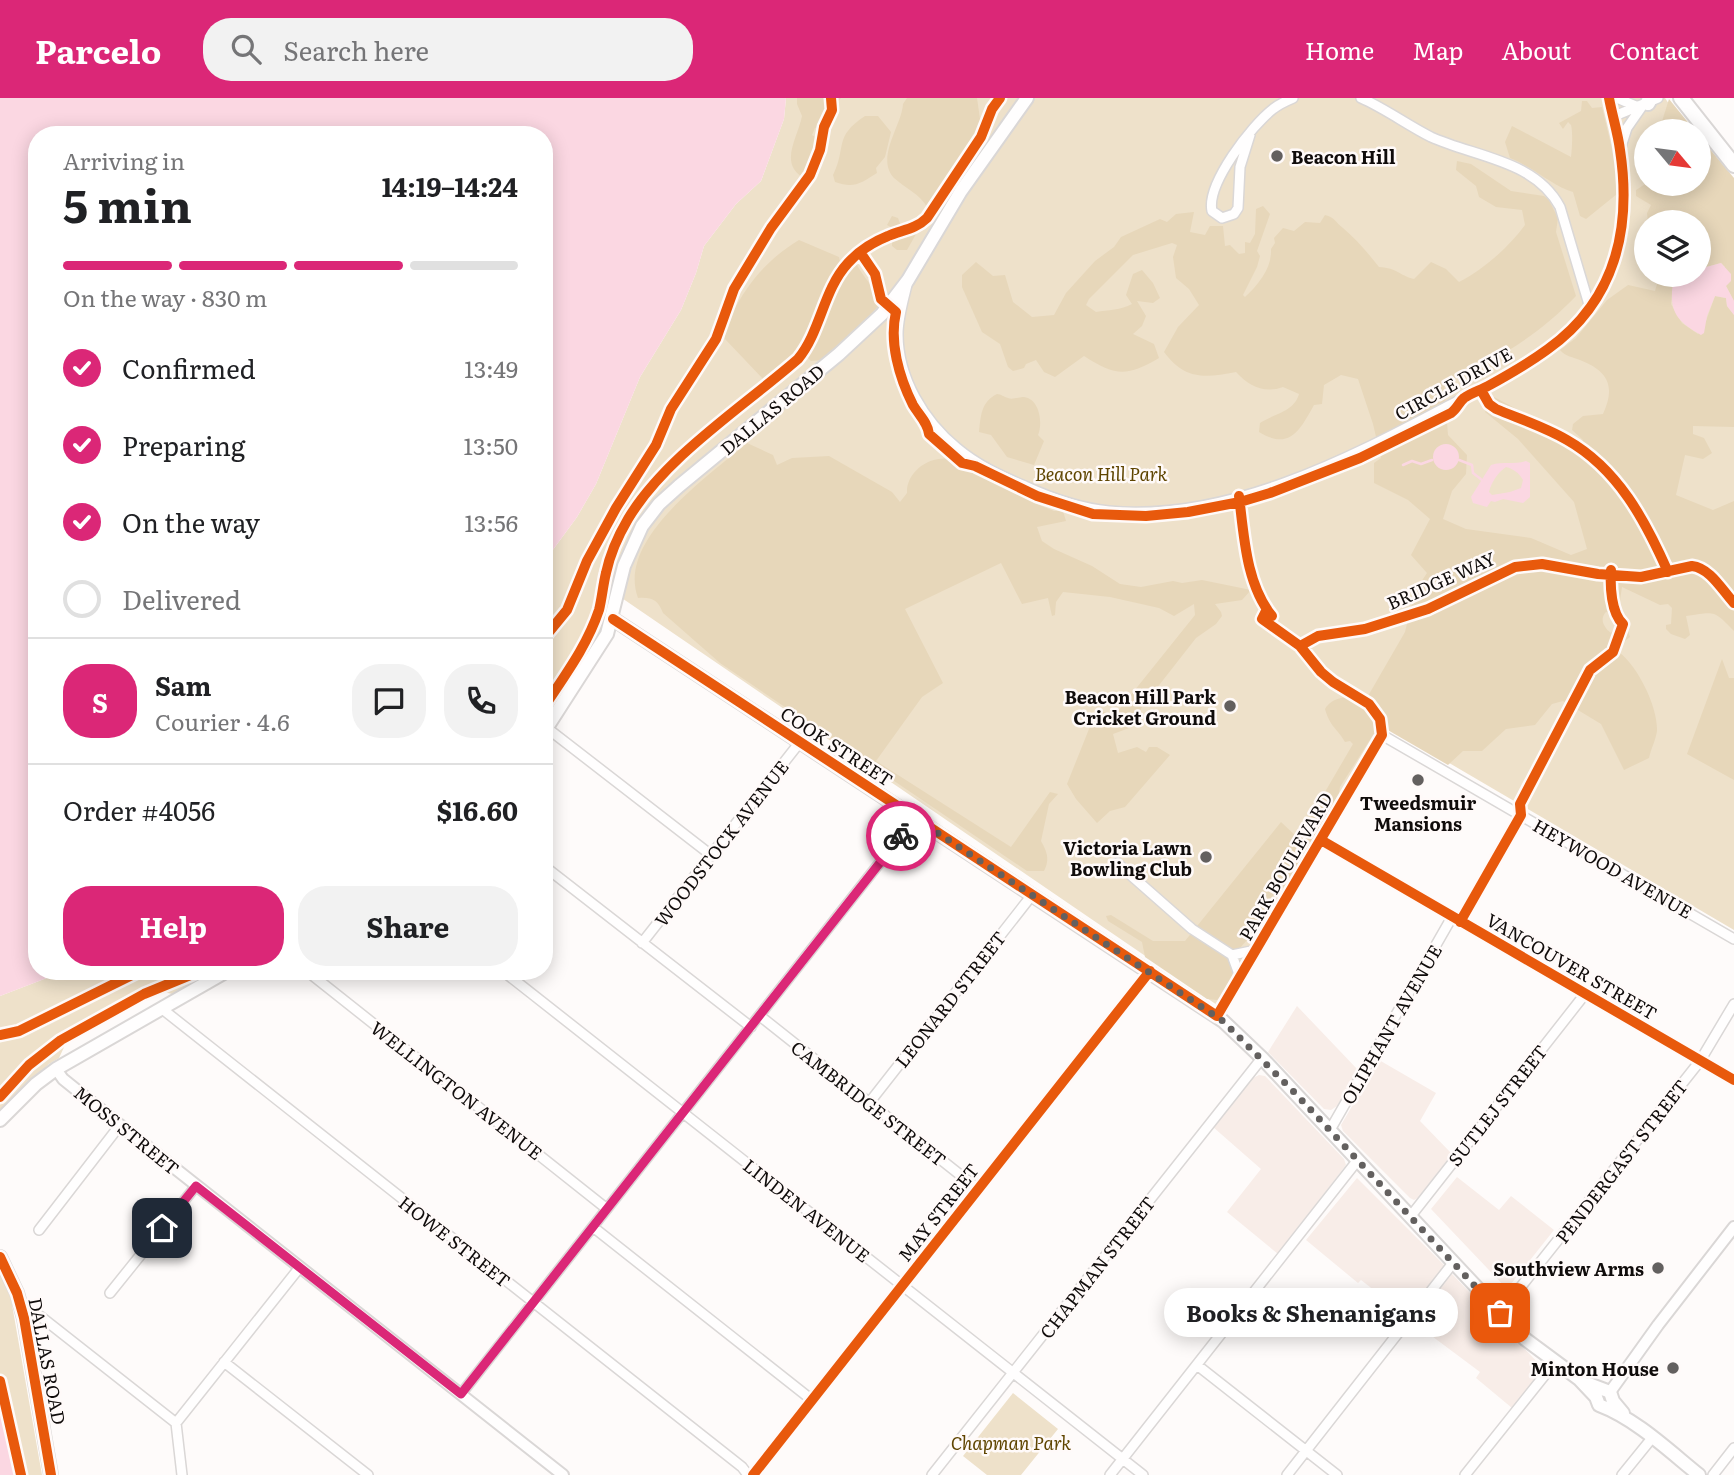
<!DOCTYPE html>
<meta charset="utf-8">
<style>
:root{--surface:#fff;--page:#f2f2f2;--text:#202124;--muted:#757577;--line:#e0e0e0;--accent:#db2777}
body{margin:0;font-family:Literata,serif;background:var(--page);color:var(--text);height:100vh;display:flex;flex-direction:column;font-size:26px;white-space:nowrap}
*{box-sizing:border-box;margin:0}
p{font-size:23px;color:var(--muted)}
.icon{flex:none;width:38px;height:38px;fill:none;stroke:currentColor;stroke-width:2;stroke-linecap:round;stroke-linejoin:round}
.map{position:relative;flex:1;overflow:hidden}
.side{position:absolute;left:28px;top:28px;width:525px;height:854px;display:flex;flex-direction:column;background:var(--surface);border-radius:28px;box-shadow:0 4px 18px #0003}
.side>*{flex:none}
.needle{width:46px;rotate:119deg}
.fabs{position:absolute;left:1634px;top:21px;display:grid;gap:14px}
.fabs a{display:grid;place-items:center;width:77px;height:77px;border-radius:50%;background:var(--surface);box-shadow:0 4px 18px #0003;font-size:35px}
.pin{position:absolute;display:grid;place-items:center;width:60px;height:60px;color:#fff;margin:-30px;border-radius:14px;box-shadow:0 4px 10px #0006}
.courier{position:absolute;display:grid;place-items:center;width:70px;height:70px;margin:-35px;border:5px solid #db2777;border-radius:50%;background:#fff;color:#222;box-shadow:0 2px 9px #0007}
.bubble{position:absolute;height:49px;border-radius:24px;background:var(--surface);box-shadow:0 4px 18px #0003;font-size:23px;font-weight:700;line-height:49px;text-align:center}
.overview em{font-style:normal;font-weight:700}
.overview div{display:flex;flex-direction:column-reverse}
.overview{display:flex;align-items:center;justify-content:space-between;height:119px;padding:0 35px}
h1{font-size:46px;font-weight:700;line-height:52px}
.bar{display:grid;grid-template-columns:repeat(4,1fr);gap:10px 7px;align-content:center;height:84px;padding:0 35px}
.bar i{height:9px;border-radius:5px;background:var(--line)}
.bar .on{background:var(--accent)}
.bar p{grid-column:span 4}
.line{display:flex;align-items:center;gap:18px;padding:0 35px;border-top:2px solid var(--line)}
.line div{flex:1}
.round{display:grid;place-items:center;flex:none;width:74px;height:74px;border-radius:28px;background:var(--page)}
ol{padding:0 35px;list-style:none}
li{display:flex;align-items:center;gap:21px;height:77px}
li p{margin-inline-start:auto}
li .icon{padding:7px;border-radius:50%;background:var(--accent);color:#fff;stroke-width:4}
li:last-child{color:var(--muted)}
li i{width:38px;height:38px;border:4px solid var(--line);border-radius:50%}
.button{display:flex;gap:14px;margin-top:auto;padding:14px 35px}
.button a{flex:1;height:80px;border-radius:28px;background:var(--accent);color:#fff;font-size:28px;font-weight:700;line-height:80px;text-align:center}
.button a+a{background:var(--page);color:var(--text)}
header{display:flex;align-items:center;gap:42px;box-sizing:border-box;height:98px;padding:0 35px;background:var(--accent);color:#fff}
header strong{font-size:33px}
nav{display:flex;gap:38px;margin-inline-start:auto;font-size:24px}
.search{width:490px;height:63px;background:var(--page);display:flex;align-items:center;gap:18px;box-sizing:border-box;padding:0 24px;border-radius:28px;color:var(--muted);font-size:26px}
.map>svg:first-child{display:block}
.built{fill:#f8ede8}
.green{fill:#eee1ca;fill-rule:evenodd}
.forest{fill:#e7d7ba}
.water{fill:#fbd7e2;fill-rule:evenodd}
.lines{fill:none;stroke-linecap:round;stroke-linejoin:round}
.stream{stroke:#fbd7e2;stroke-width:2.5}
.minor-casing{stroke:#dad7d6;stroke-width:12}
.tertiary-casing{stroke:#dad7d6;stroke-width:14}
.secondary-casing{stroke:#dad7d6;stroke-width:16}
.primary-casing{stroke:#dad7d6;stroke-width:18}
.minor{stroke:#fffefe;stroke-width:9}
.tertiary{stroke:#fffefe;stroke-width:10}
.secondary{stroke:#fffefe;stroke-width:12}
.primary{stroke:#fffefe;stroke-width:14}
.cycleway-casing{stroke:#fffaf9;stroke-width:15}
.cycleway{stroke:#e8590c;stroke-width:10}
.done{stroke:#63605f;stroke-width:7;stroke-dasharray:0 12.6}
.route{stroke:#db2777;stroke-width:9}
.poi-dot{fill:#63605f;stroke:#fffaf9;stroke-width:2.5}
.labels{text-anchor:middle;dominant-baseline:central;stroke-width:5;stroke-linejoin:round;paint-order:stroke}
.poi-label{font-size:18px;font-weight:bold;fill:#100c0b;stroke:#fffaf9;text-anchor:end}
.street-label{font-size:18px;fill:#100c0b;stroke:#fffaf9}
.park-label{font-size:18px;font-style:italic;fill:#5f4501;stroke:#fffaf9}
</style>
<header>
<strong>Parcelo</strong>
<div class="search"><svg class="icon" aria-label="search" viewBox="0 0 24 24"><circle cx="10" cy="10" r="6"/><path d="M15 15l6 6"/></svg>Search here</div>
<nav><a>Home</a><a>Map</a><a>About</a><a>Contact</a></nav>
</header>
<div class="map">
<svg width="1734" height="1377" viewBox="0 0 1734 1377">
<rect width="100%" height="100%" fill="#fefbfa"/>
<!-- built -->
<path class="built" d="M1297 908 1358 972 1337 1008 1331 1012 1324 1011 1268 954Z
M1379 962 1436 995 1420 1023 1452 1056 1418 1100 1414 1102 1410 1100 1343 1033 1341 1027Z
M1259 977 1265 978 1344 1061 1346 1067 1278 1156 1227 1114 1261 1071 1213 1029 1253 980Z
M1457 1079 1499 1112 1511 1098 1554 1132 1507 1191 1431 1111Z
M1357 1080 1446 1169 1407 1218 1361 1182 1358 1185 1306 1142Z
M1452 1176 1544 1271 1512 1310 1476 1280 1480 1274 1413 1224Z"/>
<!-- green -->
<path class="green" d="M786 0H1665L1687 33H1647V86H1699L1734 91V832L1381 625 1217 907 613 494 603 529 597 541 544 621V464L577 419 596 386 640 279 681 212 696 175 704 148 736 106 761 83 784 21ZM1647 124H1699V177H1647Z
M65 873H212L172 896 160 893 66 945 59 960 49 966 0 1013V898Z
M0 1176 11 1201 42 1377H17L0 1299Z
M1013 1295 1058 1331 1021 1377H987L963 1358Z"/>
<!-- forest -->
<path class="forest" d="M797 0H841L830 12 822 28 815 30 812 37 819 41V46L806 81C777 67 798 40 802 18L797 6Z
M907 0H977L981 28 979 40 934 105 927 109C920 96 905 90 894 80 875 60 902 27 903 6Z
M1669 1 1695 33H1659Z
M1582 3H1587L1592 10 1602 9 1617 72V96L1586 121 1580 118 1573 94C1554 89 1533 69 1510 60L1505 44 1512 28 1571 59C1572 52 1573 34 1571 27L1568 24 1563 31 1559 25 1581 13Z
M865 18H878L891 34 885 59 876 70 877 75C861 85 854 91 835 84L833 77C847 49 833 39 865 18Z
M1699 38 1734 80V203L1726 188 1725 169 1721 165 1699 171V124H1648L1647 115 1651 107 1636 98V92L1647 85 1699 86Z
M1457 63 1471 66 1511 93 1544 98 1549 102 1558 120 1556 134 1576 198C1538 238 1494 264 1444 285L1448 337 1467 357 1466 376 1452 393 1443 421 1466 431 1531 440 1571 457 1587 451 1574 404 1518 341 1485 314 1494 299 1552 330 1567 351H1578L1583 342 1572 332 1573 326 1583 318 1603 316C1616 288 1608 273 1580 262 1572 259 1565 258 1560 252L1576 240 1607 202 1628 187 1655 193 1658 183H1666V177H1679L1674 180 1671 206 1682 225 1698 236 1706 223 1715 198 1726 200 1727 208 1734 217V329L1693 328V336L1704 340 1712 355 1703 361 1685 357 1676 397 1713 412 1734 403V533C1713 511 1715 514 1686 518L1690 537 1685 541 1671 536 1666 531V527L1671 526 1672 510 1668 506 1660 507 1622 489 1619 509 1615 515 1606 514C1599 521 1604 530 1611 535L1616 528 1620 527 1628 533 1630 539 1621 546 1620 555C1638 569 1658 609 1657 633 1656 641 1651 651 1649 660L1624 672 1601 626 1563 603 1552 606 1535 627 1506 631 1482 653H1463L1448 667 1386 631 1373 637 1340 689 1339 695 1290 781C1277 794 1269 812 1260 827 1253 837 1244 844 1238 853 1227 870 1241 885 1217 902L1207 901 1145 859 1142 844 1108 823 1106 818 1111 817 1153 843H1185L1281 724 1298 740 1353 646 1350 643 1345 644C1337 630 1330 629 1325 611 1333 597 1353 598 1368 598L1405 534 1415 493 1427 475 1411 457 1430 421 1408 402 1374 385V365L1381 360 1373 326 1358 281 1341 277 1324 287 1322 306 1314 307C1300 332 1290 353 1259 334L1260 325C1275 315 1294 314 1299 296L1283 289C1264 296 1249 288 1236 274 1204 280 1185 282 1164 254L1178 229 1199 207 1189 191 1176 180 1173 159 1177 147 1172 145 1133 157 1089 201 1086 207 1096 214C1108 212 1121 212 1132 206L1126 197 1133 176 1142 172 1153 185 1160 200 1153 205 1137 203 1146 218 1142 228 1133 236 1154 246 1159 260C1127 279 1115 278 1084 258L1055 279 1044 274 1036 262 1026 266 1024 270 1013 273 1008 269 1000 246 982 234 962 189V177L976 164 993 178 1005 177 1013 204 1032 219 1054 217 1066 195 1095 163 1114 149 1121 139 1160 121 1167 124 1176 116 1194 114 1190 134 1205 137 1210 128H1223L1225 148 1230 147 1239 156 1245 155V144L1250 145 1255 136 1256 111 1263 108 1270 116 1257 153 1260 158 1257 169 1243 197 1245 199C1259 186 1272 170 1271 151L1275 145 1274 140 1283 130 1294 133 1305 124 1320 125 1325 117C1335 119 1336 125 1343 130 1357 142 1368 155 1379 169 1398 170 1398 177 1414 181L1431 164 1446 171 1459 184C1484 171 1508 150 1525 127L1522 112 1496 109 1479 99 1476 88 1456 72Z
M892 118 898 120 901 128C909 123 912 124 920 129L907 152H897L892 148V143L899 137 898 133 887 127Z
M799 142 839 159 840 164 802 251 800 261 771 287 766 284 725 241C723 231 728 225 732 216 748 184 769 160 799 142Z
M849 161 855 163C862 179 876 189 880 206L863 225 825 262 811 263 806 258 807 249Z
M997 296C1001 296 1004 299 1008 300 1012 302 1019 299 1024 299 1040 301 1043 326 1038 337L1044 343 1034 367 1007 359 991 337 979 334C981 317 981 304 997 296Z
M747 345 773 357 777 367 792 360 829 358 892 394 900 404 907 395C906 374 929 357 951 361L1032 404 1054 413H1063L1066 423 1037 429 1042 443 1054 451 1092 468 1120 486 1141 489 1173 483 1182 485 1202 482 1251 492 1242 502 1215 506 1221 514 1222 518 1216 526 1196 540 1142 609 1132 629 1113 636 1118 655 1137 649 1146 654 1149 649H1157L1170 657 1125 709 1110 713 1097 725 1076 701 1067 686 1097 611 1114 618 1195 517 1194 506 1174 518 1159 510 1110 499 1063 494 1056 504 1055 517 1052 518 1048 500 1022 506 1001 465 905 511 943 585 922 599 876 663 1011 749 1050 694 1058 696 1049 706 1041 743C1047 754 1050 761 1044 773H1027L720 565 663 515C658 502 652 499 638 500 616 441 709 378 747 345Z
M1722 561 1729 580H1734V682L1687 656Z"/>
<!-- water -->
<path class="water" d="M0 0H786L784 21 761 83 736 106 704 148 696 175 681 212 640 279 596 386 577 419 544 464V37H37V873H65L0 898Z
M1721 165 1731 176V183L1726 188 1734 203V217L1727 208 1726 200 1715 198 1707 218 1704 235 1701 237C1674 222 1668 211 1674 179L1679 177H1699V171Z
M1433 359a13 13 0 1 1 26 0a13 13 0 1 1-26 0Z
M1526 363 1530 365V399L1523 405 1503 401 1495 404 1491 403 1487 409 1473 405 1471 399 1491 367C1503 363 1514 367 1526 363ZM1506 369C1514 371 1519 375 1523 382L1521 390 1510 394 1492 397 1489 394C1491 385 1498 374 1506 369Z
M0 1299 17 1377H0Z"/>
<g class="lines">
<!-- stream -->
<path class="stream" d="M1459 362 1472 367 1473 375 1482 382
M1403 367 1412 363 1421 366 1432 362"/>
<defs>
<path id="minor" d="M1361 0C1386 11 1407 27 1431 39 1475 59 1535 62 1560 109L1590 210
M1617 0 1638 9
M1612 19 1658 0
M1250 37 1240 69 1238 110 1234 116 1222 120 1212 113C1206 86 1252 27 1273 11 1279 6 1286 3 1293 0
M1621 49 1627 30 1643 7
M907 187C903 203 898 220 898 236 898 280 924 323 957 350 977 367 1001 378 1025 388 1051 400 1080 410 1109 413 1227 424 1348 361 1448 308 1503 280 1570 251 1601 194 1637 130 1621 67 1609 0
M1262 521 1300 548 1321 574 1333 584 1369 606 1380 621 1382 637
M1300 548 1318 538 1365 531 1428 511 1515 469 1542 466 1611 477
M547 630 711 757
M1382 637 1734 841
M1321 742 1734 982
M1117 765 1192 831 1232 857 1240 879
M544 768 751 929
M1460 824 1521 717
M642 845 800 644
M1232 857 1256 852
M307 873 607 1111
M503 873 1143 1377
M161 910 742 1369 748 1377
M760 918 978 1091
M1217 918 1382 637
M869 1005 1032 797
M1330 1032 1452 819
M1410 1119 1585 896
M593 1129 812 1302
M39 1132 120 1027
M110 1195 196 1088
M1500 1215 1700 963 1734 906
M24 1220 40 1218 176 1325 182 1377
M224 1264 368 1377
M1197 1267 1337 1377
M461 1296 915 720
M176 1325 300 1169
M753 1377 1150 873
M932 1377 1262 960
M1110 1377 1357 1063
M1287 1377 1453 1165
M1465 1377 1556 1263
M1622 1377 1652 1340
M1713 1377 1734 1350"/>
<path id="tertiary" d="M56 971 63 981 120 1027 563 1377
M1610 1294 1658 1227 1734 1129"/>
<path id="secondary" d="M613 521 1223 923 1262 960 1525 1241 1579 1281 1596 1299 1599 1307C1636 1321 1668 1352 1699 1377
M544 634 607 536 624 468 642 428 659 406 679 388 839 256 882 216 908 182 961 93 1027 0
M0 1022 36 986 56 971 227 873
M0 1159 17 1195 24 1220 51 1377
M1589 1286 1610 1294 1613 1303 1623 1315"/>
<path id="primary" d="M1681 0 1734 67
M1648 5 1650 0"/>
</defs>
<!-- minor casing -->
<use href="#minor" class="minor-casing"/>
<!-- tertiary casing -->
<use href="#tertiary" class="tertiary-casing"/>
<!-- secondary casing -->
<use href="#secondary" class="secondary-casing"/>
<!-- primary casing -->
<use href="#primary" class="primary-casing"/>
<!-- minor -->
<use href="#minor" class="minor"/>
<!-- tertiary -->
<use href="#tertiary" class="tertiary"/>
<!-- secondary -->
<use href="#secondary" class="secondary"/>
<!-- primary -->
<use href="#primary" class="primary"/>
<defs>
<path id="cycleway" d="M860 154 875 176 881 201 896 214C889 244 899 279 913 307 919 317 928 325 929 336L962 365 975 368 1037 398 1093 416 1146 418 1188 414 1240 404 1270 395 1360 360 1451 315C1457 311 1459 304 1464 300 1471 295 1481 292 1488 288 1508 277 1529 265 1548 251 1615 203 1632 131 1620 52 1618 35 1612 17 1609 0
M1481 292 1489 306 1496 311C1520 321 1545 329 1567 342 1618 371 1645 422 1668 474
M1239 398C1244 438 1246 486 1272 518
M613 521 1217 918 1382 637 1380 621 1369 606 1333 584 1321 574 1300 548 1262 521 1267 511
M544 540 567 512 587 463 616 410 656 347 671 311 716 241 734 191 771 130 810 77 820 52 824 29 832 12 831 0
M1300 548 1318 538 1365 531 1428 511 1515 469 1542 466 1598 476 1641 479 1692 468C1710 470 1722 492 1734 505
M544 609C565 577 587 548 599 512 602 500 603 487 606 475 610 456 618 438 628 421 665 359 743 309 798 261 821 233 823 192 848 165 859 153 873 144 888 138 902 132 916 131 927 120L981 39 992 11 1000 0
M1321 742 1734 982
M1460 824 1521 717 1520 706 1590 572 1613 554 1623 526C1611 515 1610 488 1611 472
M0 937 19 933 140 873
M0 999 29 967 61 942 144 896 200 873
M0 1159 17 1195 24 1220 51 1377
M0 1283 21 1377
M753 1377 1150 873"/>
</defs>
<!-- cycleway casing -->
<use href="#cycleway" class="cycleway-casing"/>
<!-- cycleway -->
<use href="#cycleway" class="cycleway"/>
</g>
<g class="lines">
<!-- done -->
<path class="done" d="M901 738 915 720 1223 923 1296 996 1500 1215"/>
<!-- route -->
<path class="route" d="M162 1130 196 1088 461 1296 901 738"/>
</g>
<!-- markers -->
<g class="poi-dot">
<circle cx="1277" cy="58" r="7"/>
<circle cx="1230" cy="608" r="7"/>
<circle cx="1418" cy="682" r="7"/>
<circle cx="1206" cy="759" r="7"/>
<circle cx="1658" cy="1170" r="7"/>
<circle cx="1673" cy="1270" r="7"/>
</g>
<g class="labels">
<!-- poi labels -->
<g class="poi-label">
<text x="1291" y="58" text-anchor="start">Beacon Hill</text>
<text x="1216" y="598">Beacon Hill Park<tspan x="1216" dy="21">Cricket Ground</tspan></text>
<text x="1418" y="704" text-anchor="middle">Tweedsmuir<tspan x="1418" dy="21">Mansions</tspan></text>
<text x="1192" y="749">Victoria Lawn<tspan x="1192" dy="21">Bowling Club</tspan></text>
<text x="1644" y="1170">Southview Arms</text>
<text x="1659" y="1270">Minton House</text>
</g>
<!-- street labels -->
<g class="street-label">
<text transform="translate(1453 285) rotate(-29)">CIRCLE DRIVE</text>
<text transform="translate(772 311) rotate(-40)">DALLAS ROAD</text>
<text transform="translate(1441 482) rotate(-24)">BRIDGE WAY</text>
<text transform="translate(837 648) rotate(33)">COOK STREET</text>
<text transform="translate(721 745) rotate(-52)">WOODSTOCK AVENUE</text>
<text transform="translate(1285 768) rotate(-60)">PARK BOULEVARD</text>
<text transform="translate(1613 770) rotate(30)">HEYWOOD AVENUE</text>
<text transform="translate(1572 868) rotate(30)">VANCOUVER STREET</text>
<text transform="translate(950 901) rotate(-52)">LEONARD STREET</text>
<text transform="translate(1391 926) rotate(-60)">OLIPHANT AVENUE</text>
<text transform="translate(457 992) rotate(38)">WELLINGTON AVENUE</text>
<text transform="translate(869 1005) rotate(38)">CAMBRIDGE STREET</text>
<text transform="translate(1497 1007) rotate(-52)">SUTLEJ STREET</text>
<text transform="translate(127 1032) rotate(39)">MOSS STREET</text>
<text transform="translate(1621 1063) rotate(-52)">PENDERGAST STREET</text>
<text transform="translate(807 1112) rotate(38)">LINDEN AVENUE</text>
<text transform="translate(938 1114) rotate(-52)">MAY STREET</text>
<text transform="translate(455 1143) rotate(38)">HOWE STREET</text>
<text transform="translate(1097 1169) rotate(-52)">CHAPMAN STREET</text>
<text transform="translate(48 1263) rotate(79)">DALLAS ROAD</text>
</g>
<!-- park labels -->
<g class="park-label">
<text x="1101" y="375">Beacon Hill Park</text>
<text x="1011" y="1344">Chapman Park</text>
</g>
</g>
</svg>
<div class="fabs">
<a><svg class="needle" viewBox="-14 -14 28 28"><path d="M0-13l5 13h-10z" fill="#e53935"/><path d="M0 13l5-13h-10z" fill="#757577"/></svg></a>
<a><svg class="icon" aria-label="layers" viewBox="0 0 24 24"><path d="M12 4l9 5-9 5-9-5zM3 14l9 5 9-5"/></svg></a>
</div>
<div class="pin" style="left:1500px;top:1215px;background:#ea580c"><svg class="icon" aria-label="bag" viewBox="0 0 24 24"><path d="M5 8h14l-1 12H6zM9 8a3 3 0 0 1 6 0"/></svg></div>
<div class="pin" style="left:162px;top:1130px;background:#1f2937"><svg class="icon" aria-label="home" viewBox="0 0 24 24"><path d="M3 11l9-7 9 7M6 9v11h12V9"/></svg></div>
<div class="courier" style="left:901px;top:738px"><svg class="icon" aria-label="bike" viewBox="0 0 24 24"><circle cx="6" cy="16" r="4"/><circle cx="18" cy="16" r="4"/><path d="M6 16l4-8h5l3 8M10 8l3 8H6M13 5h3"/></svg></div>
<div class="bubble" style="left:1164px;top:1190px;width:294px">Books &amp; Shenanigans</div>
<section class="side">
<div class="overview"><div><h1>5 min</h1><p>Arriving in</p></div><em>14:19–14:24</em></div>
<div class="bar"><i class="on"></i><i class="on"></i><i class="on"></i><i></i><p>On the way · 830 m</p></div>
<ol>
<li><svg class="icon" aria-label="check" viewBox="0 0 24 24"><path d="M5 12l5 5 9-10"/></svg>Confirmed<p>13:49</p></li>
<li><svg class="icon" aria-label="check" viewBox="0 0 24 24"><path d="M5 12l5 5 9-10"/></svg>Preparing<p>13:50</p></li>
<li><svg class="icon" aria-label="check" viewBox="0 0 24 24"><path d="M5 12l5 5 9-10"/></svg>On the way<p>13:56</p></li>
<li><i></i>Delivered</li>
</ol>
<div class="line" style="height:126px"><b class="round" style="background:var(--accent);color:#fff">S</b><div><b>Sam</b><p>Courier · 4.6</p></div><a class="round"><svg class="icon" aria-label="chat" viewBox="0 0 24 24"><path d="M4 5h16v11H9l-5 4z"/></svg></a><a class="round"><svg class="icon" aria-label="phone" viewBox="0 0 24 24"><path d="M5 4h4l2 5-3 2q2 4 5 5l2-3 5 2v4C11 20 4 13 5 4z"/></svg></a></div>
<div class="line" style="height:91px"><div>Order #4056</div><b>$16.60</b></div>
<div class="button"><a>Help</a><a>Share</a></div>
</section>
</div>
